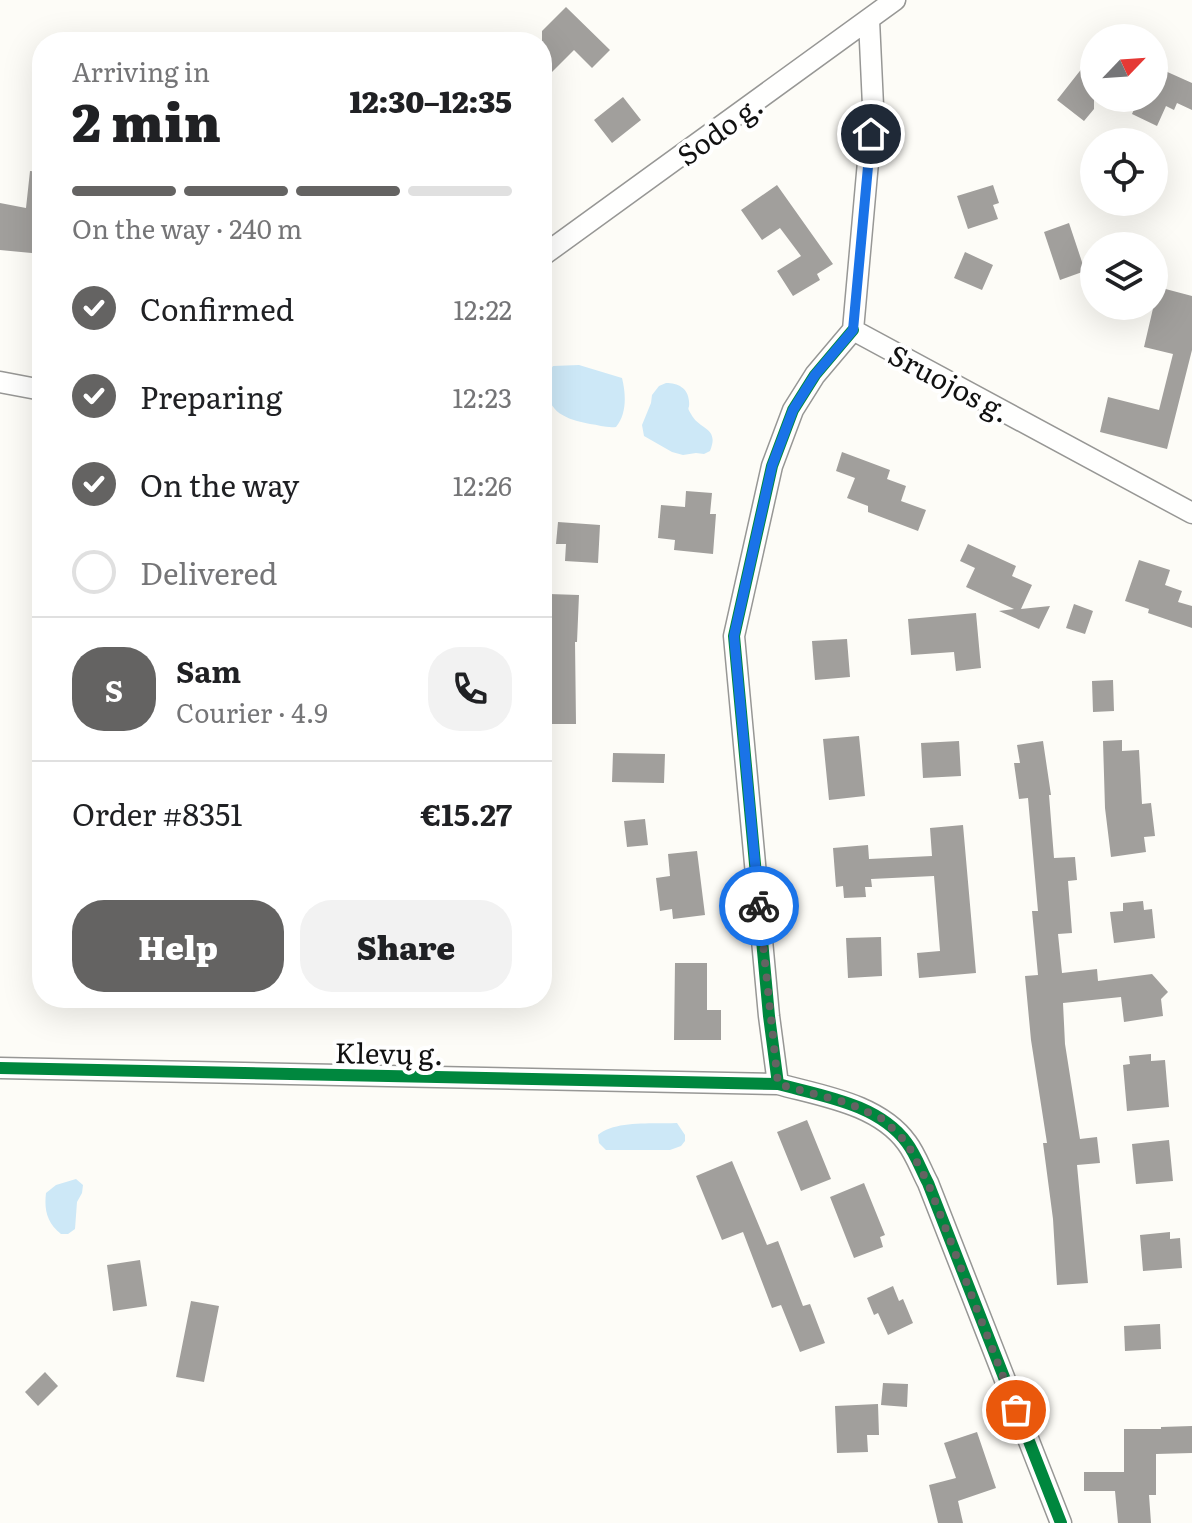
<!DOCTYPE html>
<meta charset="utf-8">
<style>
:root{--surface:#fff;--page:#f2f2f2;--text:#202124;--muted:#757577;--line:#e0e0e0;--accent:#646362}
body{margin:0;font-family:Literata,serif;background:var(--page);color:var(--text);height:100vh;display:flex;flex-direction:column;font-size:30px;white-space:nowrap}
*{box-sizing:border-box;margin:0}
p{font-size:26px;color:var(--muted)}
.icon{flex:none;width:44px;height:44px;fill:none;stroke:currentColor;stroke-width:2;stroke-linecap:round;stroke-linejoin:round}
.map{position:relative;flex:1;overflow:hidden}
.details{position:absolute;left:32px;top:32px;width:520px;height:976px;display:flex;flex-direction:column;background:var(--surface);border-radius:32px;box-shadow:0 8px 32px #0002}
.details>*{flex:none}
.needle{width:52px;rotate:65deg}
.buttons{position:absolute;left:1080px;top:24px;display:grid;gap:16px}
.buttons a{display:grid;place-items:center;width:88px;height:88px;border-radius:50%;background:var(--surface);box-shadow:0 8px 32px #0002;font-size:40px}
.pin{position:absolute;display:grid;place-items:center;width:68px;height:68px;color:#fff;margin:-34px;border:4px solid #fff;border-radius:50%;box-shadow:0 2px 8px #0007}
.courier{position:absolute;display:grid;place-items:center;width:80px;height:80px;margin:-40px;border:6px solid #1a73e8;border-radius:50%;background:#fff;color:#222;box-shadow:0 2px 10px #0007}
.summary em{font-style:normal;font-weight:800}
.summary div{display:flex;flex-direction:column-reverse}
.summary{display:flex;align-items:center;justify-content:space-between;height:136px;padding:0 40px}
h1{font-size:52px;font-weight:800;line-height:60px}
.bar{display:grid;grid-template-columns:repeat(4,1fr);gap:12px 8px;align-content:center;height:96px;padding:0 40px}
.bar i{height:10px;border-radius:6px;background:var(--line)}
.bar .selected{background:var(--accent)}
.bar p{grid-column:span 4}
.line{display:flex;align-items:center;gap:20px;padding:0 40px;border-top:2px solid var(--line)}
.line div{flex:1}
.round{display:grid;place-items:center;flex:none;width:84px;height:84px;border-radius:32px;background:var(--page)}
ol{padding:0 40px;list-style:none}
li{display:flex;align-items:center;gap:24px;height:88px}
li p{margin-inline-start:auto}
li .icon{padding:8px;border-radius:50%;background:var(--accent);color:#fff;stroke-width:4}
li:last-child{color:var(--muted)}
li i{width:44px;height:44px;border:4px solid var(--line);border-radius:50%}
.button{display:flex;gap:16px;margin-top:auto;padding:16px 40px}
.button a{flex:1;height:92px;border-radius:32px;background:var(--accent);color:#fff;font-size:32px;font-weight:800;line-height:92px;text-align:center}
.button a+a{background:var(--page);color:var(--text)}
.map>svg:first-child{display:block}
.water{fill:#cde8f7}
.building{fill:#a19f9c}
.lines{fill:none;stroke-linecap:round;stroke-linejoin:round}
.minor-casing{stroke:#979795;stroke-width:23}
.minor{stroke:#fffffe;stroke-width:20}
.cycleway-casing{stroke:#fff;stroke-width:17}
.cycleway{stroke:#00873e;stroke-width:12}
.done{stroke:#646362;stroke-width:8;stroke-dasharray:0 14.4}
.route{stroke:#1a73e8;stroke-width:10}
.labels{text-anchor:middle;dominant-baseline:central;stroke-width:8;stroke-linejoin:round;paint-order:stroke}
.street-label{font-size:28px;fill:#111;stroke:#fff}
</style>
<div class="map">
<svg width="1192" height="1523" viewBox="0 0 1192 1523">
<rect width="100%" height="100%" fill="#fdfcf7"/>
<!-- water -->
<path class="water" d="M579 365 622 378C626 394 627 414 616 427 606 428 599 425 590 424 566 419 547 413 547 385 547 376 548 373 553 366Z
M666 383C678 383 688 388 689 401 690 411 686 405 691 414 699 430 720 427 710 451L704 454 696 453 683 455 672 452 644 436 642 425 651 403 652 395 659 386Z
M677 1123 685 1135V1141L681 1146 670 1150H606L599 1143 598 1135C615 1120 654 1124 677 1123Z
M76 1179 83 1185 82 1193 77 1202 75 1229 68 1234H61C47 1223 44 1210 46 1193L56 1185Z"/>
<!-- building -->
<path class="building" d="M566 7 610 50 592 68 574 50 542 82V31Z
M1094 53V109L1084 121 1057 100Z
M1154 66 1192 83V110L1177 103 1174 110 1166 106 1157 126 1132 114 1139 98H1154Z
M623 97 641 120 612 143 594 120Z
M30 171 42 172V254L0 250V203L26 208Z
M777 185 833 264 817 274 820 280 793 296 777 271 801 256 780 228 762 240 741 210Z
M993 185 999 203 993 205 998 219 968 229 957 196Z
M1069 223 1085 271 1060 280 1044 232Z
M965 252 993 265 982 290 954 278Z
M1158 287 1192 296V350L1167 449 1100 432 1108 397 1159 410 1173 354 1144 347Z
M842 452 890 470 887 479 906 486 901 501 926 510 918 531 868 512V506L847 498 855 478 836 471Z
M686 491 712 493 710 514H716L713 554 674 550 675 540 658 538 661 505 685 507Z
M558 522 600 525 598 563 565 561 566 544H556Z
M968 544 1016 566 1012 576 1032 585 1021 609 1050 606 1039 629 999 611 1014 609 966 587 975 568 960 561Z
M1139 560 1170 570 1165 585 1182 591 1178 602 1192 606V628L1148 613 1149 609 1125 601Z
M549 594 579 595 577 642H575L576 724H544V672H547Z
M1074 604 1093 611 1085 634 1066 628Z
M976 613 981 668 956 671 954 652 911 655 908 619Z
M847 639 850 677 815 680 812 641Z
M1113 680 1114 711 1093 712 1092 681Z
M859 736 865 796 829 800 823 739Z
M1122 740V751L1139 750 1142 804 1151 803 1155 836 1144 837 1146 852 1111 857 1105 808 1103 741Z
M959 741 961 776 923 778 921 743Z
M1043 741 1051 795H1049L1054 858 1075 857 1077 880 1068 881 1072 933 1058 934 1062 973 1097 969 1098 981 1152 974 1168 992 1161 999 1163 1016 1124 1022 1121 997 1063 1003 1065 1044 1080 1139 1097 1137 1100 1163 1077 1165 1088 1283 1057 1285 1053 1219 1043 1143H1047L1031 1040 1025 976 1038 975 1032 911H1038L1028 798 1019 799 1014 763H1020L1017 745Z
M613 753 665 754 664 783 612 782Z
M645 819 648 845 627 847 624 821Z
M963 825 976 973 919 978 917 953 940 951 934 876 871 879 872 887H865L866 897 844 898 843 886 836 887 833 848 868 845 869 859 932 856 930 828Z
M697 851 705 915 673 919 672 909 660 911 656 878 670 876 668 854Z
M1143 901 1144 910 1152 909 1155 938 1114 943 1110 912 1123 911V903Z
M881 937 882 976 848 978 846 938Z
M675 963H707V1010H721V1040H674Z
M1151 1054V1061L1165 1060 1169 1107 1127 1111 1123 1065 1130 1064 1129 1056Z
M807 1120 831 1179 801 1191 777 1132Z
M1169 1140 1173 1181 1136 1184 1132 1144Z
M732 1161 767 1245 778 1241 803 1306 810 1304 825 1343 800 1352 781 1305 772 1308 743 1232 722 1240 696 1176Z
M864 1183 885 1235 880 1237 883 1247 854 1258 830 1197Z
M1170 1232V1239L1180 1238 1182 1268 1143 1271 1140 1235Z
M140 1260 147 1306 113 1311 107 1265Z
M893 1286 899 1301 903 1299 913 1323 888 1335 878 1313 874 1315 867 1298Z
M191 1301 219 1306 204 1382 176 1377Z
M1160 1324 1161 1349 1125 1351 1124 1326Z
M45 1372 58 1386 38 1406 25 1392Z
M883 1383 908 1384 907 1407 881 1405Z
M878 1404 879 1435H867L868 1452 837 1453 835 1406Z
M1192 1426V1453L1156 1454V1495H1149L1151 1523H1118L1115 1491H1084V1472H1124V1429H1161V1427Z
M977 1432 996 1488 958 1501 963 1523H938L929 1485 956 1478 944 1443Z"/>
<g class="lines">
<defs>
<path id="minor" d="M869 20 873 106 853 330 1192 513
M542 256 895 0
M853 330 815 375 793 410 772 466 734 636 769 1016 778 1084C822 1096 879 1104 907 1143 916 1155 921 1170 928 1183L1061 1523
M0 382 42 390
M0 1068 778 1084"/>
</defs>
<!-- minor casing -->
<use href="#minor" class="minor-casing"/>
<!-- minor -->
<use href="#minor" class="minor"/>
<defs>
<path id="cycleway" d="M853 330 815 375 793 410 772 466 734 636 769 1016 778 1084C822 1096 879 1104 907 1143 916 1155 921 1170 928 1183L1061 1523
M0 1068 778 1084"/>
</defs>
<!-- cycleway casing -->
<use href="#cycleway" class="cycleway-casing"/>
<!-- cycleway -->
<use href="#cycleway" class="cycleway"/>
</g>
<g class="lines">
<!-- done -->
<path class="done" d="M759 906 778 1084 848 1103 865 1111 883 1119 907 1143 928 1183 1016 1410"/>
<!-- route -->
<path class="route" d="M759 906 734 636 772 466 793 410 815 375 853 330 871 134"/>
</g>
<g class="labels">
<!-- street labels -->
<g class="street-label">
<text transform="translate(719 129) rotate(-36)">Sodo g.</text>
<text transform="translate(950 382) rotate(28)">Sruojos g.</text>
<text transform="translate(389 1052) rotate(1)">Klevų g.</text>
</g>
</g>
</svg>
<div class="buttons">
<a><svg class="needle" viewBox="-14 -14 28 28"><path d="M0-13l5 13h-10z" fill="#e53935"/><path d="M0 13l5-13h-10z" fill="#757577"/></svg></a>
<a><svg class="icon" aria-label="locate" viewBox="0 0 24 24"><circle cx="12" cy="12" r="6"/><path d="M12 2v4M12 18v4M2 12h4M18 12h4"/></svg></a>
<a><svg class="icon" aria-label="layers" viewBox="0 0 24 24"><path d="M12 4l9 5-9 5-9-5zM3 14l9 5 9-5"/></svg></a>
</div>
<div class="pin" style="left:1016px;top:1410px;background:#ea580c"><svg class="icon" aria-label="bag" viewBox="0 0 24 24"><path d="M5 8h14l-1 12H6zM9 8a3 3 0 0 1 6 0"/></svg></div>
<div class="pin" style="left:871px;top:134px;background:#1f2937"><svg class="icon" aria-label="home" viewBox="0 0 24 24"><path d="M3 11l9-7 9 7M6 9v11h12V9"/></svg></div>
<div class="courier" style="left:759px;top:906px"><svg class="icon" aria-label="bike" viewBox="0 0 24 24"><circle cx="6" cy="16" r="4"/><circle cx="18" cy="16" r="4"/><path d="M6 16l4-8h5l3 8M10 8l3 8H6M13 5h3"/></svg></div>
<section class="details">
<div class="summary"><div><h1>2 min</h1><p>Arriving in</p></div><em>12:30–12:35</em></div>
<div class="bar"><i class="selected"></i><i class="selected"></i><i class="selected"></i><i></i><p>On the way · 240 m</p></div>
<ol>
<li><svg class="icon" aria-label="check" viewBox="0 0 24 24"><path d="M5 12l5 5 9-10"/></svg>Confirmed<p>12:22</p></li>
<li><svg class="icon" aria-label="check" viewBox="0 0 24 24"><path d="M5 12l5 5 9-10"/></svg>Preparing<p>12:23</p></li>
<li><svg class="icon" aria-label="check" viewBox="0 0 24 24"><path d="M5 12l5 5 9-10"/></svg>On the way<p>12:26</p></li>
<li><i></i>Delivered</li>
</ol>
<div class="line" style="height:144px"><b class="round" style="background:var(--accent);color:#fff">S</b><div><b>Sam</b><p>Courier · 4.9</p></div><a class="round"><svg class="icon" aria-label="phone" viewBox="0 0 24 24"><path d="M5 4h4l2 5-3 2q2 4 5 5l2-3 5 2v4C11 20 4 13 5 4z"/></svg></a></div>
<div class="line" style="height:104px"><div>Order #8351</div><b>€15.27</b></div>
<div class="button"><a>Help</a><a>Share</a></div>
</section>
</div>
